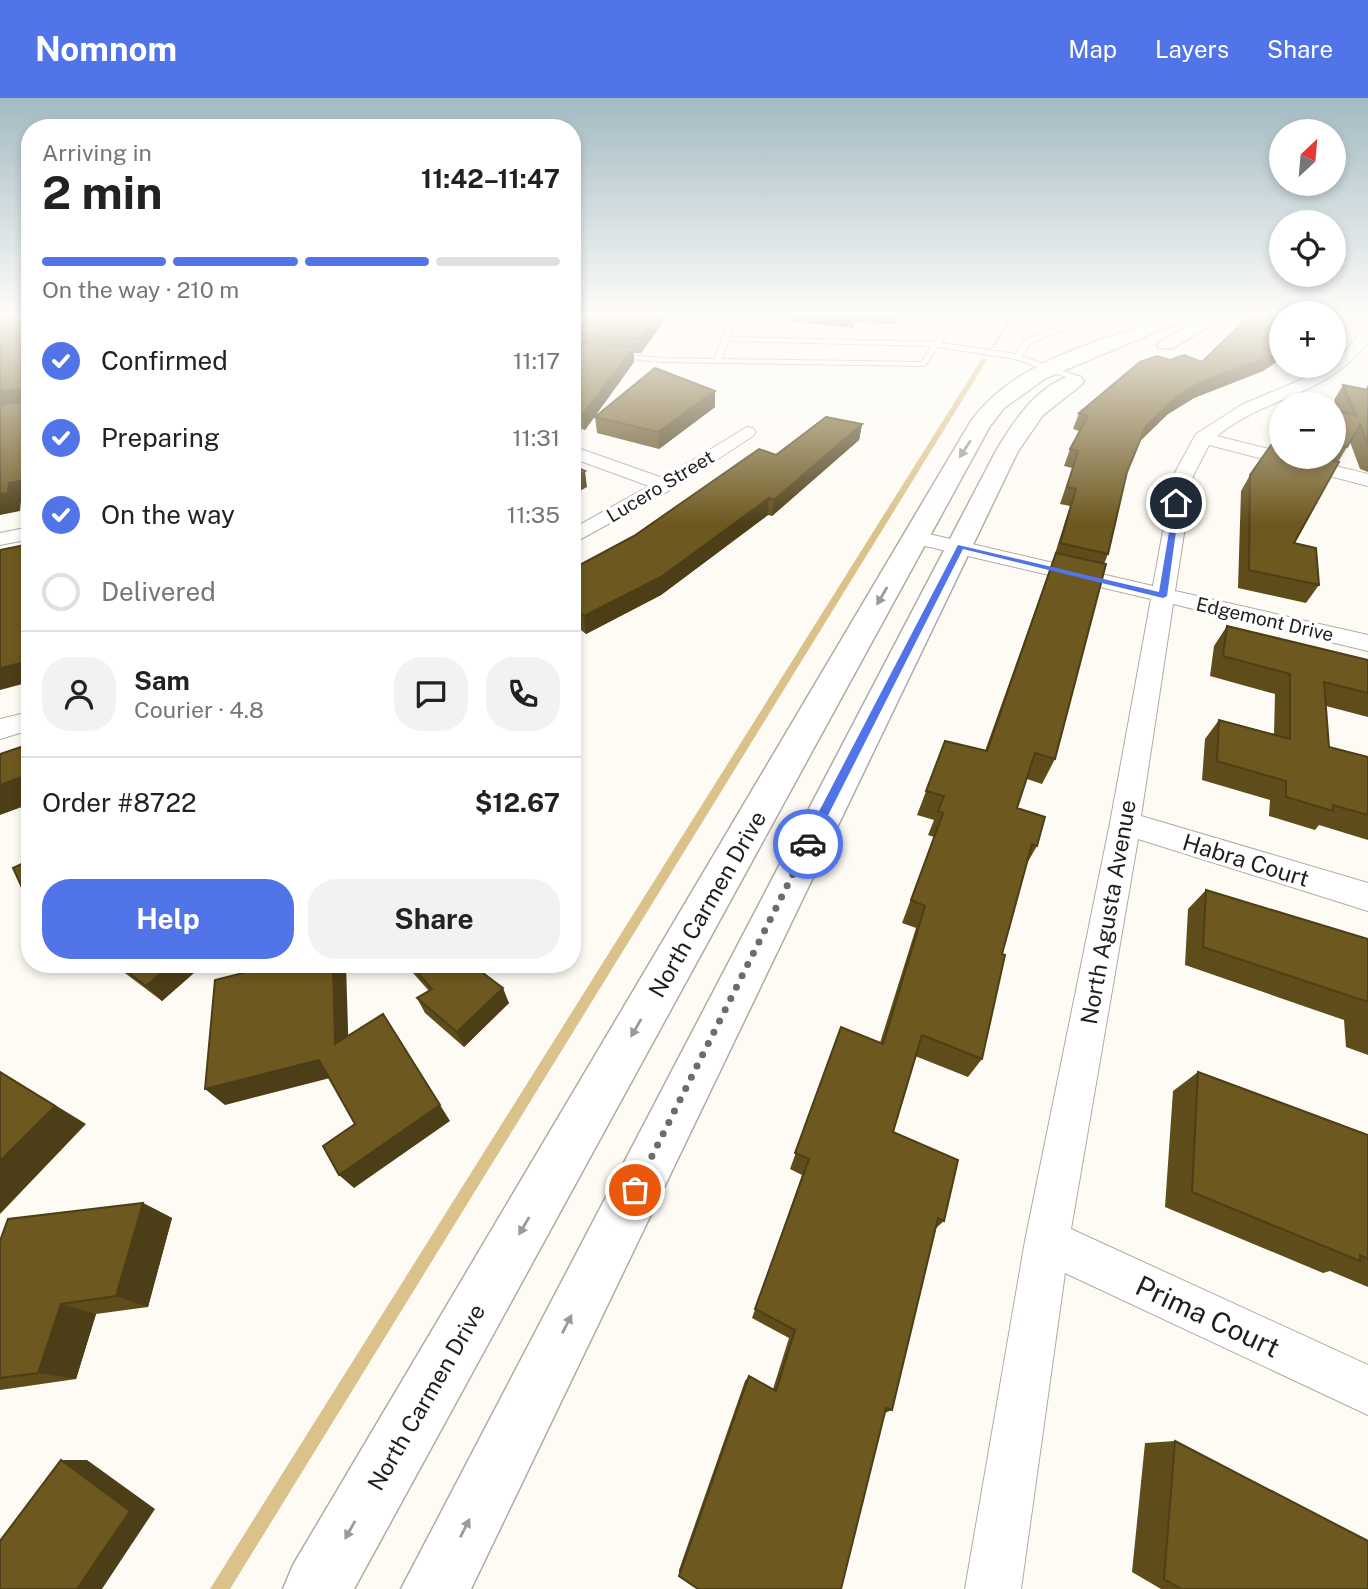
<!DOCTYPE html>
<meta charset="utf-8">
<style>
:root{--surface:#fff;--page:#f2f2f2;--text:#222;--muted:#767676;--line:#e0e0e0;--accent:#5174e8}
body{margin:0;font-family:"Public Sans",sans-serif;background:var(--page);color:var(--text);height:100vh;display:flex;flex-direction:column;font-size:26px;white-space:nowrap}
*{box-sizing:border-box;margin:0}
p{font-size:23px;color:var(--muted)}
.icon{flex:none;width:38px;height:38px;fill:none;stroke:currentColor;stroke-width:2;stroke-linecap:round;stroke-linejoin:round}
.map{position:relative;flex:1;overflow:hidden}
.sheet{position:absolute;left:21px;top:21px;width:560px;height:854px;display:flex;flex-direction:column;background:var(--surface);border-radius:28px;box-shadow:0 4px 10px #0003}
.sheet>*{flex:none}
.needle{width:46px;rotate:26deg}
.fabs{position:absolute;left:1269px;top:21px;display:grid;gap:14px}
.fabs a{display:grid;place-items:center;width:77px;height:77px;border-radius:50%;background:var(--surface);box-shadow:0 4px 10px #0003;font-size:35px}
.pin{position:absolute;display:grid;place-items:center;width:60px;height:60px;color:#fff;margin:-30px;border:4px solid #fff;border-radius:50%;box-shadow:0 2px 7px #0007}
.courier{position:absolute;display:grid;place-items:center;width:70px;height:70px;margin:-35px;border:5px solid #5174e8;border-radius:50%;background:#fff;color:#222;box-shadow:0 2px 9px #0007}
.overview em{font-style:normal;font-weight:700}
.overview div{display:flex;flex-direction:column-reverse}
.overview{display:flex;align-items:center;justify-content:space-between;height:119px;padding:0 21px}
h1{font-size:46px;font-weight:700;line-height:52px}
.bar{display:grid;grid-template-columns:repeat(4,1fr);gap:10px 7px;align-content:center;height:84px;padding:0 21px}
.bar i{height:9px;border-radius:5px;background:var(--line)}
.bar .current{background:var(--accent)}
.bar p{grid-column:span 4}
.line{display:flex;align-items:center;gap:18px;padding:0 21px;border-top:2px solid var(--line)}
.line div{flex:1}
.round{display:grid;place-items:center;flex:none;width:74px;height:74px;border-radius:28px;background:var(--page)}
ol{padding:0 21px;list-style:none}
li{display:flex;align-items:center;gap:21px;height:77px}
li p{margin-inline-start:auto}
li .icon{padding:7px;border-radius:50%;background:var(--accent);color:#fff;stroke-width:4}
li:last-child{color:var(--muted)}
li i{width:38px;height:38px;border:4px solid var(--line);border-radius:50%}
.action{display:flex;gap:14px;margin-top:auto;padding:14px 21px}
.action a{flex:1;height:80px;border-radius:28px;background:var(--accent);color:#fff;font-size:28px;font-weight:700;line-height:80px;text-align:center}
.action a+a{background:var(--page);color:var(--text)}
header{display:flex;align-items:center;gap:42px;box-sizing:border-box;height:98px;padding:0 35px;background:var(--accent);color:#fff}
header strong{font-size:33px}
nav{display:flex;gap:38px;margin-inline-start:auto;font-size:24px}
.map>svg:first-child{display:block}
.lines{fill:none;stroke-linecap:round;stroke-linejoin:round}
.stream{fill:#dac28a;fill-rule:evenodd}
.service-casing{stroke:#aeaca6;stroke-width:2}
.minor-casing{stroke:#aeaca6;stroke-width:2}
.secondary-casing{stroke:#aeaca6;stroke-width:3}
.service{fill:#fff;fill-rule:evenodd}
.minor{fill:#fff;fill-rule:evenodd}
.secondary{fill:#fff;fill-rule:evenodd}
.wall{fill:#5e4c1b}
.shaded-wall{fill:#4c3e16}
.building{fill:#6d581f;stroke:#4c3e16;stroke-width:2}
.oneway{fill:#9b9a99}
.route{fill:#5174e8}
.done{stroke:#6e6c69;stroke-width:7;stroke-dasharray:0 12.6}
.labels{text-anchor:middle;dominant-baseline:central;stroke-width:7;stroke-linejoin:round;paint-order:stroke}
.far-street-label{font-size:19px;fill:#201f1d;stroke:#fff}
.street-label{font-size:23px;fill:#201f1d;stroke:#fff}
.near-street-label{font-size:28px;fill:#201f1d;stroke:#fff}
</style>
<header>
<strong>Nomnom</strong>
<nav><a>Map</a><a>Layers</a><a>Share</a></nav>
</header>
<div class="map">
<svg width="1368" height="1491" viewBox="0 0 1368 1491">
<rect width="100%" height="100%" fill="#fefbf5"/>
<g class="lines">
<!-- stream -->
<path class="stream" d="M1010 218H1014L994 250H990Z
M984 260 987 262 230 1491H210L981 262Z"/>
<defs>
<path id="service" d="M731 218H738L730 239 934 244 953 218H959L941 245 1015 256 1025 241 1088 218H1098L1031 245 1022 258 1080 279 1077 283 1015 261 938 249 925 268 663 264 572 256V252L663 260 714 261ZM728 243 931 248 922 264 722 261Z"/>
<path id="minor" d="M1368 230V244C1325 300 1267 297 1217 338L1281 354V359H1299L1368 376V388L1209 347 1193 378 1175 493 1368 537V553L1173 506 1141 718 1368 785V813L1138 741 1071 1131 1368 1267V1317L1065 1175 1021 1491H965L1025 1143 1110 725 1151 501 908 444 905 439 916 433 1153 488 1173 378 1196 336 1243 306 1334 268 1363 231Z
M747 329 753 330 756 334 753 338 672 391 572 446V431L649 388 572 360V348L663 380Z
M30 429V441L0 447V435Z
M30 614V632L0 641V621Z"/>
<path id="secondary" d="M1170 218H1194L1046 280 1004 310 990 328 354 1491H283L293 1467 971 323C1018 260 1101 244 1170 218Z
M1205 218H1226L1173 250H1159L1157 246Z
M1074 277 1081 279 1084 283 1081 287 1043 317 1018 353 471 1491H401L996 353C1014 323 1038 286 1074 277Z"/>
</defs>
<!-- service casing -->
<use href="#service" class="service-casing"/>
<!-- minor casing -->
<use href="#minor" class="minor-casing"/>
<!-- secondary casing -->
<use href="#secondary" class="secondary-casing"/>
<!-- service -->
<use href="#service" class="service"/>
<!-- minor -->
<use href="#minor" class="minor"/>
<!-- secondary -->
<use href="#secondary" class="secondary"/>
</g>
<!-- wall -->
<path class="wall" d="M668 218 641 255H634V264L585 332 572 328V230Z
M790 218H896L894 226 854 224V230L789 223Z
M1281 218V261L1263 273 1194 300 1168 316 1140 343 1127 374 1108 456 1104 466 1055 661 1042 686 1027 681 1017 710 1037 748 1026 767 1002 856 982 961 968 979 915 958 893 1034 944 1123 935 1131 892 1312 885 1315 679 1478V1472L745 1283 749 1278 773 1291 789 1240 752 1220 802 1077 790 1071 841 929 880 945 916 830 902 825 934 739 928 737 934 722 917 717 945 643 985 653 1053 462 1070 408 1060 406 1072 370 1064 368 1070 351 1079 333 1073 331 1079 315 1170 262 1202 264Z
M1343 287 1365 292 1368 287V374L1360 371 1350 344 1338 364 1294 445 1319 487 1306 505 1238 490 1241 393 1250 377 1272 347 1281 332V359H1334V312L1338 314 1334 302Z
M715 309 659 351 597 335 595 319Z
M862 326 859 342 772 418 768 417 661 497 586 536 581 532 572 537V471L634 438 776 357Z
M1227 528 1368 562V619L1326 608 1329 649 1368 659V742L1319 727 1315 732 1269 718 1270 702 1202 682 1205 641 1219 622 1274 636 1275 596 1210 578 1214 548Z
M1206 792 1368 841V957L1346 949 1344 922 1185 867 1188 811Z
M113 866H204L162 903Z
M405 866H471L509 905 464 949 425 915 417 900 429 893Z
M1198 974 1368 1037V1189L1330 1173 1323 1175 1165 1109 1173 993Z
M143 1105 172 1120 148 1209 96 1216 76 1281 0 1292V1143Z
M1175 1343 1368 1491H1161L1132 1474 1145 1345Z"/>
<!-- shaded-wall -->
<path class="shaded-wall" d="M572 218H581L572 226Z
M658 218H668L641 255 640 241Z
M634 249V264L585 332 583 316Z
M1281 252V261L1263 273 1194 300 1168 316 1139 344 1146 328 1175 300 1201 284Z
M22 291 30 304 0 311V293Z
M715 293V309L659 351 658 334Z
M862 326 859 342 772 418 774 402Z
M585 373 587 389 572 397V379Z
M30 381V401L21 403 20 413 0 417V396L9 385Z
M769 400 768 417 661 497 586 536 584 518Z
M579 515 581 532 572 537V518Z
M30 563V584L0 592V570Z
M30 676V706L0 717V687Z
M172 866H204L162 903 146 888Z
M333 866H346L349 963 335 946Z
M503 890 509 905 464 949 457 934Z
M395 934 450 1023 354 1090 339 1077Z
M319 962 334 979 225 1007 205 991Z
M0 973 86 1026 0 1116Z
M143 1105 172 1120 148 1209 116 1198Z
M61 1206 96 1216 76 1281 38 1275Z
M61 1362H87L155 1411 102 1491H77Z"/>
<!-- building -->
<path class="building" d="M0 218H30V381L9 385 8 395 0 396V307L22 304V291L0 293V229L4 226H0Z
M588 218H658L640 241 572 236V230H578Z
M1249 218H1281V252L1271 258 1201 284 1175 300 1146 328 1127 374 1108 456 1060 445 1076 391 1067 389 1078 353 1070 351 1088 318 1079 315 1140 264 1157 258 1170 262 1184 257 1202 264Z
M572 244 634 249 583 316 572 313Z
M655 270 715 293 658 334 595 319Z
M1343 287 1368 292V347L1360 327 1347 349 1334 346V312L1356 318Z
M826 319 862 326 774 402 769 400 661 479 584 518 579 515 572 518V471L634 438 759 351 776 357Z
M1271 347 1281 349V359H1318L1339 364 1294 445 1316 450 1319 487 1249 472 1250 377Z
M572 367 585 373 572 379Z
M30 446V563L0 570V452Z
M1056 455 1106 466 1055 661 1035 655 1017 710 1045 719 1037 748 1032 746 1002 856 1005 857 982 961 922 937 893 1034 958 1062 944 1123 938 1120 892 1312 886 1310 841 1491H698L679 1478 749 1278 776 1293 795 1232 755 1211 809 1061 795 1055 841 929 883 946 925 808 911 802 943 715 938 713 944 698 926 693 945 643 987 653Z
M1227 528 1368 562V595L1324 584 1329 649 1368 659V717L1333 707V713L1286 699V683L1217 663 1219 622 1290 641V576L1223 558Z
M30 646V676L0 687V656Z
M30 762V807L13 770Z
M1206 792 1368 841V904L1203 849Z
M117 866H172L146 888Z
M279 866H333L335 946 383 916 440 1007 339 1077 323 1048 355 1026 319 962 205 991 215 882Z
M410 866H471L503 890 457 934 417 900 432 891Z
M0 974 55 1008 0 1063Z
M1198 974 1368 1037V1161L1360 1157V1163L1192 1094Z
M143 1105 116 1198 61 1206 38 1275 0 1280V1143L8 1121Z
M1175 1343 1368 1443V1491H1181L1164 1481Z
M61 1362 130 1413 77 1491H0V1443Z"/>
<!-- one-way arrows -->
<defs><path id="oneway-solid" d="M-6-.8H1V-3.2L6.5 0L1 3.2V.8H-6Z" transform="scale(1.75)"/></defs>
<g class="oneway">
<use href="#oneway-solid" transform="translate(965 351) rotate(123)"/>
<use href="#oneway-solid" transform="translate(882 498) rotate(120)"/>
<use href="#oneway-solid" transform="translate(636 930) rotate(120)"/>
<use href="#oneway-solid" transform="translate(524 1128) rotate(120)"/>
<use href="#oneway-solid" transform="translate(567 1226) rotate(-63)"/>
<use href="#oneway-solid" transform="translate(465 1430) rotate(-63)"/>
<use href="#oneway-solid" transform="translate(350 1432) rotate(119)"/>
</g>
<!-- sky -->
<linearGradient id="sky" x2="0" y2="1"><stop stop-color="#a2bac2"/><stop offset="0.51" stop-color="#fffdfa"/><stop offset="1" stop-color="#fffdfa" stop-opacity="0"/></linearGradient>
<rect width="1368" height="426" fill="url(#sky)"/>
<!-- route -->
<path class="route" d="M1174 404 1180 405 1167 498 1163 500 963 451 812 749H804L802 746 958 447 1159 494Z"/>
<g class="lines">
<!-- done -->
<path class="done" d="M635 1092 808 746"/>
</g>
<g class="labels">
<!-- far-street labels -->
<g class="far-street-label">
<text transform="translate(660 388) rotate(-31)">Lucero Street</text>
<text transform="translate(1265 521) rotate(13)">Edgemont Drive</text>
</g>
<!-- street labels -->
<g class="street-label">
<text transform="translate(1246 762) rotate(17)">Habra Court</text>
<text transform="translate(707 806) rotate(-60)">North Carmen Drive</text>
<text transform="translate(1108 814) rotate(-80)">North Agusta Avenue</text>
<text transform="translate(426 1299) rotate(-60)">North Carmen Drive</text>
</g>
<!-- near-street labels -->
<g class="near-street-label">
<text transform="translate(1208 1218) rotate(25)">Prima Court</text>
</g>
</g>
</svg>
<div class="fabs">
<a><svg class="needle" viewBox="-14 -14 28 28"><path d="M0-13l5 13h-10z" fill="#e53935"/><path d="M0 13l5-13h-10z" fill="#767676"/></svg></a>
<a><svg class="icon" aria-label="locate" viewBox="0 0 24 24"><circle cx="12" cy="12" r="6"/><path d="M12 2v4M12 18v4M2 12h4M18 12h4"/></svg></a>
<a>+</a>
<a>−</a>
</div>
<div class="pin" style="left:635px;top:1092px;background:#ea580c"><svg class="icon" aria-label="bag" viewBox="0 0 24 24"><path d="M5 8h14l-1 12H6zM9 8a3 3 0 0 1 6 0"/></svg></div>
<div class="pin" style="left:1176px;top:405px;background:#1f2937"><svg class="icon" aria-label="home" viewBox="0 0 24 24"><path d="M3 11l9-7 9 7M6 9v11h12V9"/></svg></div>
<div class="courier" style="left:808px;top:746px"><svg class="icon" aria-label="car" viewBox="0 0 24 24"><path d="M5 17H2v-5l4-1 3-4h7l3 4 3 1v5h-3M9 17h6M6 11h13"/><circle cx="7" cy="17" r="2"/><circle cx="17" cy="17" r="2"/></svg></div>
<section class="sheet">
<div class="overview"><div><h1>2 min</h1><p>Arriving in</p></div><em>11:42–11:47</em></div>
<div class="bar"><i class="current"></i><i class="current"></i><i class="current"></i><i></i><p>On the way · 210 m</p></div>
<ol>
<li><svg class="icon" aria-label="check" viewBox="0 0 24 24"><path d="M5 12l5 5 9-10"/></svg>Confirmed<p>11:17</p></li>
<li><svg class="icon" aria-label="check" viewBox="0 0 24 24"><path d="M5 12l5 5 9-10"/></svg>Preparing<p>11:31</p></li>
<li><svg class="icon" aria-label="check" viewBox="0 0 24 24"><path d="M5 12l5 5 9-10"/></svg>On the way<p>11:35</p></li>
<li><i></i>Delivered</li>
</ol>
<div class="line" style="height:126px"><a class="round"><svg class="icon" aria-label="person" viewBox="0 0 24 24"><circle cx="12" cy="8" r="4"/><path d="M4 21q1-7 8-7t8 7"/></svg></a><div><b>Sam</b><p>Courier · 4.8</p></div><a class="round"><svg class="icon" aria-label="chat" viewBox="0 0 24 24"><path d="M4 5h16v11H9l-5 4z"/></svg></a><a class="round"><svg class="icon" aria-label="phone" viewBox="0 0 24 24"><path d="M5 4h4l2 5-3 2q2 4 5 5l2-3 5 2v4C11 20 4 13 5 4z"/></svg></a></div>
<div class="line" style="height:91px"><div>Order #8722</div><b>$12.67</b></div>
<div class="action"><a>Help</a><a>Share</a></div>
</section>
</div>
